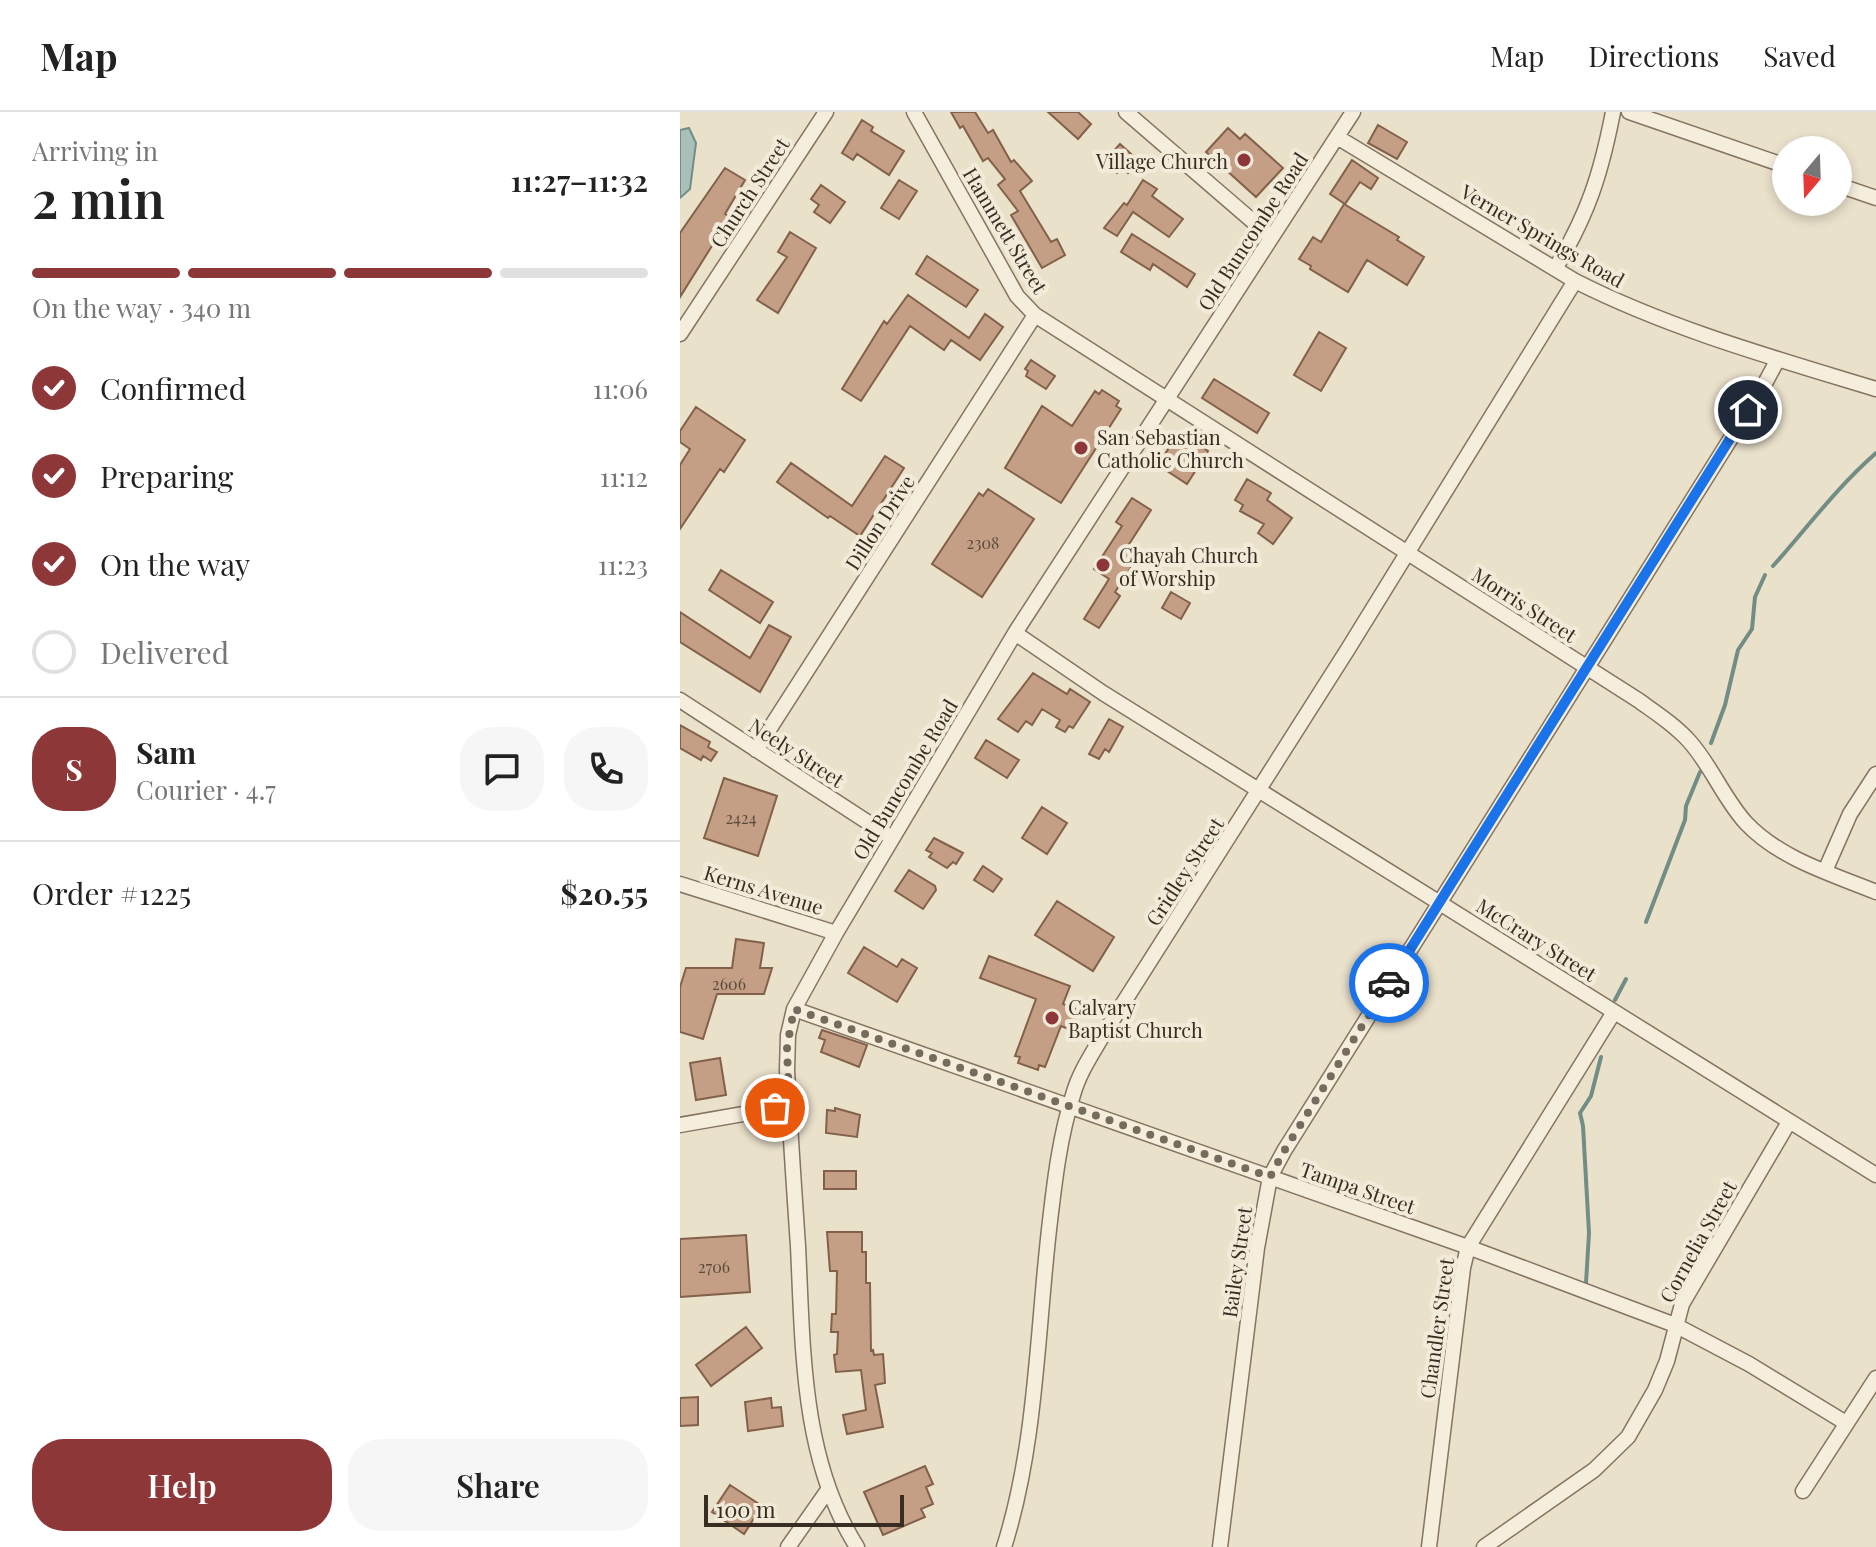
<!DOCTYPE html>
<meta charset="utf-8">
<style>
:root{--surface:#fff;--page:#f6f6f6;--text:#222;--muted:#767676;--line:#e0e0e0;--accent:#8e3738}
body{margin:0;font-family:"Playfair Display",serif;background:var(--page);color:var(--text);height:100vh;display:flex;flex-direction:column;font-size:30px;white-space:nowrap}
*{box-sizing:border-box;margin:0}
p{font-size:26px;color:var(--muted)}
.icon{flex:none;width:44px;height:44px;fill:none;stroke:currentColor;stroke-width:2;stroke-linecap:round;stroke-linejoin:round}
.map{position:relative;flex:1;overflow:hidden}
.side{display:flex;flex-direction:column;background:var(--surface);width:680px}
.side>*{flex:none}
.needle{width:52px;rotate:199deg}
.fabs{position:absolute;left:1092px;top:24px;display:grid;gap:16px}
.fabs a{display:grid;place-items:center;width:80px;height:80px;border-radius:50%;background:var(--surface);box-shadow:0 4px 12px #0003;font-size:40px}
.scale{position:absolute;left:24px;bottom:20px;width:200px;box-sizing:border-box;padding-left:8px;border:4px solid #372d22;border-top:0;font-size:22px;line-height:28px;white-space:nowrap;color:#372d22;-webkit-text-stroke:6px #f2ebd9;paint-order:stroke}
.pin{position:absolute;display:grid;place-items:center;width:68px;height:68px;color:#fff;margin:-34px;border:4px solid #fff;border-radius:50%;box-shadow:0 2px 8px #0007}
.courier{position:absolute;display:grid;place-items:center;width:80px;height:80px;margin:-40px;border:6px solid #1a73e8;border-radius:50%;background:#fff;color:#222;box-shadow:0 2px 10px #0007}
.overview em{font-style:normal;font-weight:600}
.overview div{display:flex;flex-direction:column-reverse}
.overview{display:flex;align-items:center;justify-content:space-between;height:136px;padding:0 32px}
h1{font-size:52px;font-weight:600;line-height:60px}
.bar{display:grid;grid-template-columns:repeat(4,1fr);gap:12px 8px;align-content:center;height:96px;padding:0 32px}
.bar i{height:10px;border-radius:6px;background:var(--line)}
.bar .selected{background:var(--accent)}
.bar p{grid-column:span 4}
.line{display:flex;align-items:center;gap:20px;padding:0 32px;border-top:2px solid var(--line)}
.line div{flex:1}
.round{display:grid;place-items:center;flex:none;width:84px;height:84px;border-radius:32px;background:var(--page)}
ol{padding:0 32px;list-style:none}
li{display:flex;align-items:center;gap:24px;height:88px}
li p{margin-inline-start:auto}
li .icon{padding:8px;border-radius:50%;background:var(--accent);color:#fff;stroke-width:4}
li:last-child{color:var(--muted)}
li i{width:44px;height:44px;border:4px solid var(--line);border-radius:50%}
.primary-button{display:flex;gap:16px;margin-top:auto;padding:16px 32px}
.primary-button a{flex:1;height:92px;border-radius:32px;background:var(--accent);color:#fff;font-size:32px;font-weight:600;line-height:92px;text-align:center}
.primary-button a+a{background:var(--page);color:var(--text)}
header{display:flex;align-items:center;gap:48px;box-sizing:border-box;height:112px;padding:0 40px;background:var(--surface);border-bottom:2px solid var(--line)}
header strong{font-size:38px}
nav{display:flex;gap:44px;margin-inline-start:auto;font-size:28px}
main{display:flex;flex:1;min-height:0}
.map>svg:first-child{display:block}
.water{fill:#aabfb9;stroke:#728d86;stroke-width:2}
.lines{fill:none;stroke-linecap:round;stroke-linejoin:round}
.stream{stroke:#728d86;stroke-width:4}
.building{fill:#c49f85;stroke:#826049;stroke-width:2}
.minor-casing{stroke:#857461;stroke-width:17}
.minor{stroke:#f6eedd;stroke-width:14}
.done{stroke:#766c5d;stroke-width:8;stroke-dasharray:0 14.4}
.route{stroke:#1a73e8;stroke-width:10}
.poi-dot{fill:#8e3738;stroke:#f2ebd9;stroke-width:3}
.labels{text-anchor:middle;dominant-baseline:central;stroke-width:8;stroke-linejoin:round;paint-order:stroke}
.number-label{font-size:16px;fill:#5a4a3b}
.poi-label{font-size:20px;fill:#372d22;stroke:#f2ebd9;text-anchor:start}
.street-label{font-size:20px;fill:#372d22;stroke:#f2ebd9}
</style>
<header>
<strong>Map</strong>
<nav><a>Map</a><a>Directions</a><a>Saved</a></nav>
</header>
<main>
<section class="side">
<div class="overview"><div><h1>2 min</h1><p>Arriving in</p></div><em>11:27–11:32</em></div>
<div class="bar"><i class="selected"></i><i class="selected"></i><i class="selected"></i><i></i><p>On the way · 340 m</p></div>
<ol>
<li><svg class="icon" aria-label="check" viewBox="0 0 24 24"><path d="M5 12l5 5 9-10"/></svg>Confirmed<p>11:06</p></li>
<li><svg class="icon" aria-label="check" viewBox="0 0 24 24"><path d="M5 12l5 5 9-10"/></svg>Preparing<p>11:12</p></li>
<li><svg class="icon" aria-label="check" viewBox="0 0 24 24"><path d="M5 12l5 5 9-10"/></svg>On the way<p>11:23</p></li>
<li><i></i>Delivered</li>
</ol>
<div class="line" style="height:144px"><b class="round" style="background:var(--accent);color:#fff">S</b><div><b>Sam</b><p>Courier · 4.7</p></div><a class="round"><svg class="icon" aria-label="chat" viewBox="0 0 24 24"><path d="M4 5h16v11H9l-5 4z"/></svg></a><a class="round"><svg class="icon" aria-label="phone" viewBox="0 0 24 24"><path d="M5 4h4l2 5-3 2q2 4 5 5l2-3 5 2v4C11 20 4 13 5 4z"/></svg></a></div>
<div class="line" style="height:104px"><div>Order #1225</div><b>$20.55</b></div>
<div class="primary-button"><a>Help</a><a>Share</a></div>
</section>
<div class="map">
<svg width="1196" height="1435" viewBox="0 0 1196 1435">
<rect width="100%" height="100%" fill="#eae1cb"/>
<!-- water -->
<path class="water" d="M9 16 16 31 10 77 0 86V18Z"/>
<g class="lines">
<!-- stream -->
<path class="stream" d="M1093 454C1127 416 1157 375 1196 341
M1031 631 1045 593 1058 538 1072 517 1075 485 1085 463
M966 810 1005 708 1006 694 1020 660
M935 888 946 867
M906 1171 909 1121 903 1014 900 1001 911 984 921 945"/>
</g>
<!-- building -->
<path class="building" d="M271 0H295L308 21 313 18 331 50 334 48 352 69 340 79 371 130 377 127 385 143 362 156 331 103 338 99 318 73 325 67 308 46 303 49 283 14 280 16Z
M368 0H398L411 12 398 27Z
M182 8 193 15 191 19 224 39 209 63 177 42 173 48 162 41Z
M698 13 727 30 717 47 688 31Z
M548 16 560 27 565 22 603 56 576 85 526 40Z
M440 32 459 49 448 61 442 56 437 61 424 50Z
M672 48 698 66 691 77 680 70 665 92 650 82Z
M45 56 65 68 45 102 50 105 0 185V121Z
M219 68 237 79 219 107 201 96Z
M463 68 477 77 472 84 503 107 489 125 453 100 437 124 424 116 444 91 447 93Z
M141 73 165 90 150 111 134 100 139 93 131 87Z
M664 92 719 125 717 128 744 145 727 173 687 148 668 180 630 157 631 154 619 147 633 125 641 130Z
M110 120 136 136 98 201 77 188 107 145 98 140Z
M452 122 515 162 507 175 473 152 470 158 441 140Z
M247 144 298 178 286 195 236 162Z
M228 183 289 226 305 202 323 215 300 248 271 228 264 238 230 214 181 289 162 277 204 209 207 212Z
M639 220 666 236 641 279 614 263Z
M351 248 375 264 366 277 346 264 348 259 345 257Z
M534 267 589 301 577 321 522 286Z
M422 278 439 289 436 294 441 297 381 391 325 356 362 294 392 314 415 279 419 282Z
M16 295 65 328 44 360 40 357 0 417V353L10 337 0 330V319Z
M499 320 528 339 507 372 478 353Z
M205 344 224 356 180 424 150 404 148 406 97 370 111 351 172 394Z
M567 367 591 381 587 388 612 406 593 432 578 421 584 412 560 399 563 393 555 388Z
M308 377 354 407 302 485 252 452 299 381 303 384Z
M452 386 471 398 446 437 458 445 435 480 440 484 419 516 404 507 429 467 414 457 442 414 436 410Z
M41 458 93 490 80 511 29 478Z
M491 480 510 491 501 507 482 496Z
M0 500 70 546 89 513 111 525 80 580 0 530Z
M353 561 387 582 390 577 410 590 393 616 389 614 385 620 376 615 380 608 362 597 352 613 346 609 338 620 318 607Z
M429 607 443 615 429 640 425 637 419 647 409 642Z
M0 613 30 630 28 635 37 640 31 649 23 644 21 648 0 636Z
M306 628 339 648 327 666 295 646Z
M44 666 97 684 78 744 24 726Z
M362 695 387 711 367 742 342 726Z
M254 726 283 741 276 752 273 750 267 756 249 745 252 741 246 738Z
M303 754 322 767 313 780 294 768Z
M229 758 255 774 256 778 243 797 215 779Z
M377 789 434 825 413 859 355 823Z
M56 827 84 831 80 856H92L84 882H37L23 927 0 920V875L6 856H52Z
M184 835 217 855 222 847 237 856 217 890 168 861Z
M309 844 390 874 383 892 399 898 391 918 381 914 365 955 359 953 358 958 338 951 340 945 335 944 356 887 300 866Z
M142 918 187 933 179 955 141 940 145 928 139 926Z
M40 946 46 983 16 988 10 951Z
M155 996 180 1003 177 1025 146 1021 147 998 155 999Z
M144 1059H176V1077H144Z
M147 1120H182V1140H186V1171H190L191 1239 193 1238 194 1243 203 1242 204 1255 205 1271 195 1273 203 1315 167 1322 163 1303 186 1298 181 1258 156 1260 154 1243 157 1242 158 1220H151L152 1202H156L157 1159H150Z
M66 1123 70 1180 0 1185V1127Z
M66 1215 82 1236 31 1274 16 1253Z
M18 1285V1313L0 1314V1286Z
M91 1286 92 1296 101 1295 103 1314 68 1319 65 1290Z
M245 1354 253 1372 246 1375 253 1392 241 1397 245 1405 203 1423 184 1380Z
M50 1373 82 1394 64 1422 32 1400Z"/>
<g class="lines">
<defs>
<path id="minor" d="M234 0 337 184 355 203 958 588C976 601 995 613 1010 630 1032 655 1044 687 1066 711 1100 747 1152 762 1196 780
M446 0 591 125
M949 0 1106 54
M657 25 895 169C990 217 1094 246 1196 277
M1158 73 1196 86
M875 157C908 102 921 62 933 0
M0 222 146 0
M335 521 423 581 1196 1063
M0 588 212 726
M76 638 355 203
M1145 759 1170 702 1196 662
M0 772 156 821
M114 897 788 1135 995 1213 1069 1252 1166 1311
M0 1013 109 994
M1123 1379 1196 1266
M108 1435 148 1378
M177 1435C121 1347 123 1235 118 1134 114 1076 110 1017 107 958L108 923 114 897 156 821 335 521 673 0
M324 1435C357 1331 357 1217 370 1109 375 1066 380 1024 393 983 399 961 412 942 423 923L668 537 895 169
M540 1435 577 1136 590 1065 604 1039 1083 275 1098 247
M749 1435 783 1156 788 1135 934 900
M804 1435 914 1358 948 1325 975 1278 987 1249 1002 1192 1109 1010"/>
</defs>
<!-- minor casing -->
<use href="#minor" class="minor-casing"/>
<!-- minor -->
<use href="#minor" class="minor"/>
</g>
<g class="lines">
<!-- done -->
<path class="done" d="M95 996 109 994 107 935 114 897 590 1065 604 1039 709 871"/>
<!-- route -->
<path class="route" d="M709 871 1068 298"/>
</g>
<!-- markers -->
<g class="poi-dot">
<circle cx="564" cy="48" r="8"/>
<circle cx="401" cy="336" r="8"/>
<circle cx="423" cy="453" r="8"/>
<circle cx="372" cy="906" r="8"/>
</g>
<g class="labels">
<!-- number labels -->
<g class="number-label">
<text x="303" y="430">2308</text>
<text x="61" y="705">2424</text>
<text x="49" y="871">2606</text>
<text x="34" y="1154">2706</text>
</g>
<!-- poi labels -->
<g class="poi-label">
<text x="548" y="48" text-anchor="end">Village Church</text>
<text x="417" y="324">San Sebastian<tspan x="417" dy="23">Catholic Church</tspan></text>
<text x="439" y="442">Chayah Church<tspan x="439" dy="23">of Worship</tspan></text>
<text x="388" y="894">Calvary<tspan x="388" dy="23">Baptist Church</tspan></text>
</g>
<!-- street labels -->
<g class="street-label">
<text transform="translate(69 80) rotate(-57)">Church Street</text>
<text transform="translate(326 118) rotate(59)">Hammett Street</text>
<text transform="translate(572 119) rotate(-57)">Old Buncombe Road</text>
<text transform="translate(863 123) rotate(30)">Verner Springs Road</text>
<text transform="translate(199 410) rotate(-57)">Dillon Drive</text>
<text transform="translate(845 492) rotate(33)">Morris Street</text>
<text transform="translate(117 640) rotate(33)">Neely Street</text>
<text transform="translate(224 667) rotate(-59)">Old Buncombe Road</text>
<text transform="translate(504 759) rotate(-57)">Gridley Street</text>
<text transform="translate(84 777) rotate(17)">Kerns Avenue</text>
<text transform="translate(857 827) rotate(32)">McCrary Street</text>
<text transform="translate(678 1075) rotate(19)">Tampa Street</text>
<text transform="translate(1017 1129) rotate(-61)">Cornelia Street</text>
<text transform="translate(556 1150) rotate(-82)">Bailey Street</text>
<text transform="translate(756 1216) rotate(-82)">Chandler Street</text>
</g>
</g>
</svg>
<div class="fabs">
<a><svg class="needle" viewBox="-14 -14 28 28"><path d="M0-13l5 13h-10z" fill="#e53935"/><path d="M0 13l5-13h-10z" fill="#767676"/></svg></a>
</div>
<div class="scale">100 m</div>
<div class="pin" style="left:95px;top:996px;background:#ea580c"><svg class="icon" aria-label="bag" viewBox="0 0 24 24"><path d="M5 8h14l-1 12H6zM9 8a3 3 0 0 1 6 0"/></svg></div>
<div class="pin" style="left:1068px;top:298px;background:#1f2937"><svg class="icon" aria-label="home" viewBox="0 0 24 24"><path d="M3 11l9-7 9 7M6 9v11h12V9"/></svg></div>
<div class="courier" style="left:709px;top:871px"><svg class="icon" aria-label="car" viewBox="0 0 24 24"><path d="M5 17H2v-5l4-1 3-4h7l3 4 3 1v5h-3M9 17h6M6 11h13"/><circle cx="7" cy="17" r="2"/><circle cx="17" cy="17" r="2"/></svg></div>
</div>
</main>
